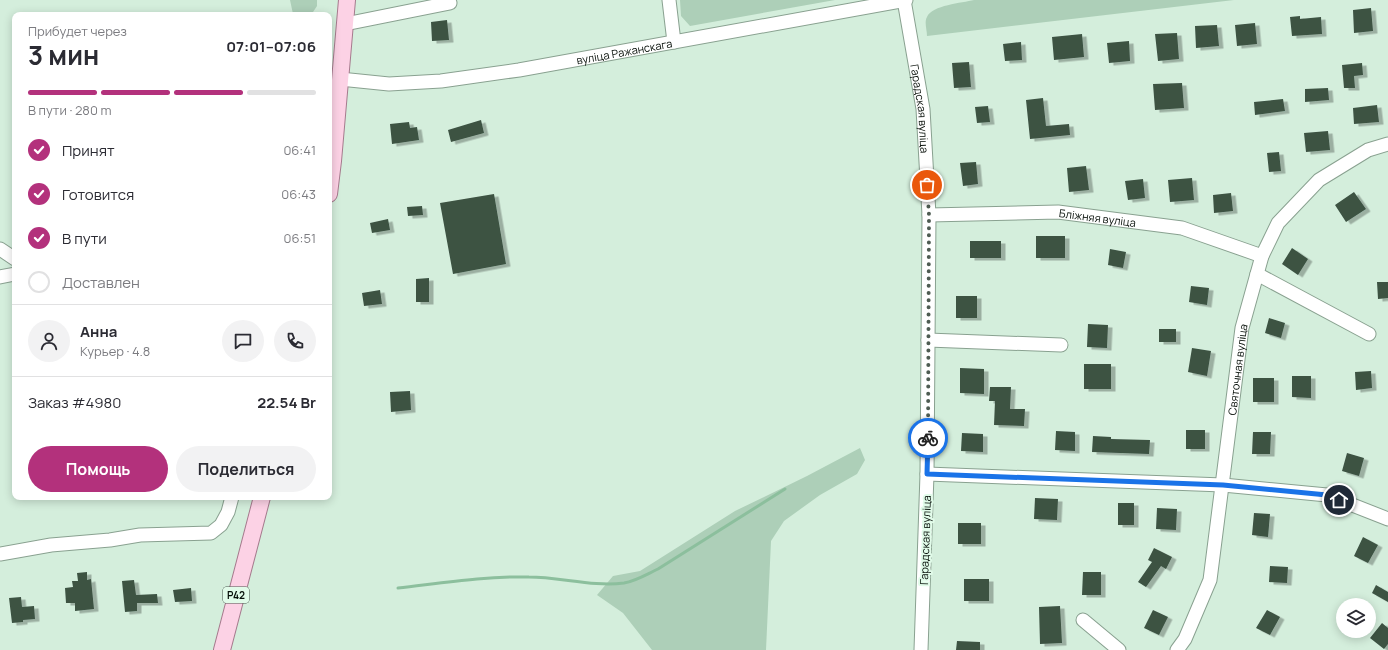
<!DOCTYPE html>
<html lang="ru">
<meta charset="utf-8">
<style>
:root{--surface:#fff;--page:#f2f2f3;--text:#2b2b33;--muted:#7c7c81;--line:#e1e1e2;--accent:#b3317c}
body{margin:0;font-family:Manrope,sans-serif;background:var(--page);color:var(--text);height:100vh;display:flex;flex-direction:column;font-size:15px;white-space:nowrap}
*{box-sizing:border-box;margin:0}
p{font-size:13px;color:var(--muted)}
.icon{flex:none;width:22px;height:22px;fill:none;stroke:currentColor;stroke-width:2;stroke-linecap:round;stroke-linejoin:round}
.map{position:relative;flex:1;overflow:hidden}
.details{position:absolute;left:12px;top:12px;width:320px;height:488px;display:flex;flex-direction:column;background:var(--surface);border-radius:8px;box-shadow:0 2px 10px #0003}
.details>*{flex:none}
.buttons{position:absolute;left:1336px;top:598px;display:grid;gap:8px}
.buttons a{display:grid;place-items:center;width:40px;height:40px;border-radius:50%;background:var(--surface);box-shadow:0 2px 10px #0003;font-size:20px}
.pin{position:absolute;display:grid;place-items:center;width:34px;height:34px;color:#fff;margin:-17px;border:2px solid #fff;border-radius:50%;box-shadow:0 1px 4px #0007}
.courier{position:absolute;display:grid;place-items:center;width:40px;height:40px;margin:-20px;border:3px solid #1a73e8;border-radius:50%;background:#fff;color:#222;box-shadow:0 1px 5px #0007}
.overview em{font-style:normal;font-weight:700}
.overview div{display:flex;flex-direction:column-reverse}
.overview{display:flex;align-items:center;justify-content:space-between;height:68px;padding:0 16px}
h1{font-size:26px;font-weight:700;line-height:30px}
.bar{display:grid;grid-template-columns:repeat(4,1fr);gap:6px 4px;align-content:center;height:48px;padding:0 16px}
.bar i{height:5px;border-radius:3px;background:var(--line)}
.bar .selected{background:var(--accent)}
.bar p{grid-column:span 4}
.line{display:flex;align-items:center;gap:10px;padding:0 16px;border-top:1px solid var(--line)}
.line div{flex:1}
.round{display:grid;place-items:center;flex:none;width:42px;height:42px;border-radius:21px;background:var(--page)}
ol{padding:0 16px;list-style:none}
li{display:flex;align-items:center;gap:12px;height:44px}
li p{margin-inline-start:auto}
li .icon{padding:4px;border-radius:50%;background:var(--accent);color:#fff;stroke-width:4}
li:last-child{color:var(--muted)}
li i{width:22px;height:22px;border:2px solid var(--line);border-radius:50%}
.primary-button{display:flex;gap:8px;margin-top:auto;padding:8px 16px}
.primary-button a{flex:1;height:46px;border-radius:24px;background:var(--accent);color:#fff;font-size:16px;font-weight:700;line-height:46px;text-align:center}
.primary-button a+a{background:var(--page);color:var(--text)}
.map>svg:first-child{display:block}
.green{fill:#adcfb8}
.lines{fill:none;stroke-linecap:round;stroke-linejoin:round}
.stream{stroke:#8cbf9d;stroke-width:3}
.building{fill:#3c5243;filter:url(#shadow)}
.minor-casing{stroke:#89a190;stroke-width:15}
.major-casing{stroke:#a57a8d;stroke-width:18}
.minor{stroke:#fff;stroke-width:13}
.major{stroke:#fcd2e5;stroke-width:16}
.done{stroke:#4e5c52;stroke-width:4;stroke-dasharray:0 7.2}
.route{stroke:#1a73e8;stroke-width:5}
.labels{text-anchor:middle;dominant-baseline:central;stroke-width:4;stroke-linejoin:round;paint-order:stroke}
.shield{fill:#e1fbe9;stroke:#48554c;stroke-width:1}
.shield-label{font-size:10px;font-weight:bold;fill:#060e08}
.street-label{font-size:11px;fill:#060e08;stroke:#e1fbe9}
</style>
<div class="map">
<svg width="1388" height="650" viewBox="0 0 1388 650">
<defs>
<filter id="shadow"><feDropShadow dx="4.5" dy="2.5" stdDeviation="0" flood-color="#0004"/></filter>
</defs>
<rect width="100%" height="100%" fill="#d4eedc"/>
<!-- green -->
<path class="green" d="M290 0H317V6L311 15 293 14Z
M680 0H835L690 26 681 16Z
M974 0H1234L927 36C927 30 924 22 927 17 932 5 962 3 974 0Z
M860 448 865 460 857 474 820 495 784 521 771 541 766 650H652L623 613 597 595 613 576 640 571 735 511 807 476Z"/>
<g class="lines">
<!-- stream -->
<path class="stream" d="M398 588C442 583 485 576 529 577 560 577 593 587 624 583 636 581 647 574 658 569L785 489"/>
</g>
<!-- building -->
<path class="building" d="M1371 8 1373 31 1354 33 1353 10Z
M1300 16V19L1321 17 1322 34 1292 36 1290 17Z
M447 20 449 40 432 41 431 22Z
M1255 23 1257 44 1237 46 1235 25Z
M1217 25 1219 46 1196 48 1195 26Z
M1177 33 1179 59 1158 61 1155 34Z
M1082 34 1084 57 1054 60 1052 37Z
M1129 41 1130 61 1109 63 1107 43Z
M1021 42 1022 60 1005 61 1003 44Z
M969 62 971 87 954 88 952 63Z
M1362 63 1363 75 1354 76 1355 88H1344L1342 65Z
M1182 83 1184 108 1155 110 1153 84Z
M1328 88 1329 100 1305 102V89Z
M1043 98 1046 126 1069 124 1070 135 1030 139 1026 100Z
M1283 99 1285 111 1255 115 1254 102Z
M1377 105 1379 122 1354 124 1353 108Z
M988 106 990 122 977 123 975 107Z
M481 120 484 133 451 142 448 130Z
M409 122 410 128 417 127 419 140 392 144 390 124Z
M1328 131 1330 150 1306 152 1304 133Z
M1279 152 1281 171 1269 172 1267 153Z
M976 162 978 184 963 186 960 163Z
M1086 166 1089 190 1069 192 1067 168Z
M1192 178 1194 200 1170 202 1168 180Z
M1143 179 1145 198 1128 200 1125 181Z
M1354 192 1366 209 1346 222 1335 205Z
M1231 193 1233 211 1214 213 1213 195Z
M494 194 506 264 453 274 440 203Z
M422 206 423 215 408 216 407 207Z
M388 219 390 230 372 233 370 223Z
M1036 236H1065V258H1036Z
M970 241H1001V258H970Z
M1292 248 1308 259 1298 275 1282 264Z
M1110 249 1126 252 1123 268 1108 265Z
M429 278V302H416V279Z
M1377 282H1388V298L1378 299Z
M1191 286 1209 288 1207 305 1189 302Z
M380 290 382 304 364 306 362 293Z
M956 296H977V318H956Z
M1269 318 1285 323 1281 338 1265 333Z
M1088 324 1108 325 1107 348 1087 347Z
M1159 329H1176V342H1159Z
M1192 348 1211 351 1207 376 1188 372Z
M1084 364H1111V389H1084Z
M960 368 984 369V394L960 393Z
M1371 371 1372 388 1356 390 1355 372Z
M1292 376H1311V398L1292 397Z
M1253 378H1274V402H1253Z
M990 387H1011L1010 409H1025L1024 426 994 425 995 401H989Z
M410 391 411 410 391 412 390 392Z
M1186 430H1205V449H1186Z
M1056 431 1075 432V451L1055 450Z
M1253 432H1271L1270 454H1252Z
M962 433 983 434V452L961 451Z
M1093 436 1111 437V439L1150 440 1149 454 1092 452Z
M1347 453 1364 458 1359 476 1342 471Z
M1035 498 1058 499 1057 520 1034 519Z
M1118 503H1134V525H1118Z
M1157 508 1177 509 1176 530 1156 529Z
M1254 513 1270 514 1268 537 1252 535Z
M958 523H981V544H958Z
M1363 537 1378 545 1368 563 1354 556Z
M1154 548 1172 557 1166 569 1161 566 1146 587 1138 582 1152 562 1148 560Z
M1270 566 1288 567 1287 583 1269 582Z
M87 572V580L91 579 94 609 75 611V603H66L65 588 73 587 72 581H78L77 573Z
M1083 572H1101V595H1082Z
M964 579H989V601H964Z
M134 580 136 595 157 594 158 603H137V611L125 612 122 581Z
M1376 585 1388 592V602L1372 593Z
M191 588 192 601 175 602 173 590Z
M21 597 22 607 34 606 35 619 23 620V622L12 623 9 598Z
M1060 606 1062 643 1040 644 1039 607Z
M1153 610 1168 617 1159 635 1144 628Z
M1267 610 1280 617 1270 635 1256 628Z
M1382 623 1388 628V644L1384 649 1370 638Z
M957 641 980 642V650H956Z"/>
<g class="lines">
<defs>
<g id="minor">
<path d="M669 0 674 42"/>
<path id="s1" d="M904 0 923 109 929 215 927 474 921 650"/>
<path d="M345 24 450 3"/>
<path id="s2" d="M340 79 389 84 441 81 519 70 906 0"/>
<path id="s3" d="M929 215 1058 212 1182 228 1262 256"/>
<path d="M0 249 15 259"/>
<path d="M1257 274 1369 334"/>
<path d="M0 277 15 274"/>
<path d="M928 340 1061 345"/>
<path d="M927 474 1223 485 1327 495 1388 519"/>
<path d="M0 554 51 545 110 540 140 535 211 533 221 525 228 512 232 497"/>
<path d="M1083 620 1119 650"/>
<path id="s4" d="M1177 650 1185 639 1210 580 1242 328 1262 256 1278 223 1319 180 1368 150 1388 144"/>
</g>
<path id="major" d="M329 194 333 161 347 0
M222 650 262 497"/>
</defs>
<!-- minor casing -->
<use href="#minor" class="minor-casing"/>
<!-- major casing -->
<use href="#major" class="major-casing"/>
<!-- minor -->
<use href="#minor" class="minor"/>
<!-- major -->
<use href="#major" class="major"/>
</g>
<g class="lines">
<!-- done -->
<path class="done" d="M927 185 929 215 928 438"/>
<!-- route -->
<path class="route" d="M928 438 927 474 1223 485 1327 495 1339 500"/>
</g>
<g class="labels">
<!-- shield labels -->
<rect class="shield" x="223" y="587" width="26" height="16" rx="3"/>
<g class="shield-label">
<text x="236" y="595">Р42</text>
</g>
<!-- street labels -->
<g class="street-label">
<text stroke="none"><textPath href="#s2" startOffset="287">вуліца Ражанскага</textPath></text>
<text stroke="none"><textPath href="#s1" startOffset="110">Гарадская вуліца</textPath></text>
<text stroke="none"><textPath href="#s3" startOffset="169">Бліжняя вуліца</textPath></text>
<text stroke="none"><textPath href="#s4" startOffset="290">Святочная вуліца</textPath></text>
<text transform="translate(925 540) rotate(-88)">Гарадская вуліца</text>
</g>
</g>
</svg>
<div class="buttons">
<a><svg class="icon" aria-label="layers" viewBox="0 0 24 24"><path d="M12 4l9 5-9 5-9-5zM3 14l9 5 9-5"/></svg></a>
</div>
<div class="pin" style="left:927px;top:185px;background:#ea580c"><svg class="icon" aria-label="bag" viewBox="0 0 24 24"><path d="M5 8h14l-1 12H6zM9 8a3 3 0 0 1 6 0"/></svg></div>
<div class="pin" style="left:1339px;top:500px;background:#1f2937"><svg class="icon" aria-label="home" viewBox="0 0 24 24"><path d="M3 11l9-7 9 7M6 9v11h12V9"/></svg></div>
<div class="courier" style="left:928px;top:438px"><svg class="icon" aria-label="bike" viewBox="0 0 24 24"><circle cx="6" cy="16" r="4"/><circle cx="18" cy="16" r="4"/><path d="M6 16l4-8h5l3 8M10 8l3 8H6M13 5h3"/></svg></div>
<section class="details">
<div class="overview"><div><h1>3 мин</h1><p>Прибудет через</p></div><em>07:01–07:06</em></div>
<div class="bar"><i class="selected"></i><i class="selected"></i><i class="selected"></i><i></i><p>В пути · 280 m</p></div>
<ol>
<li><svg class="icon" aria-label="check" viewBox="0 0 24 24"><path d="M5 12l5 5 9-10"/></svg>Принят<p>06:41</p></li>
<li><svg class="icon" aria-label="check" viewBox="0 0 24 24"><path d="M5 12l5 5 9-10"/></svg>Готовится<p>06:43</p></li>
<li><svg class="icon" aria-label="check" viewBox="0 0 24 24"><path d="M5 12l5 5 9-10"/></svg>В пути<p>06:51</p></li>
<li><i></i>Доставлен</li>
</ol>
<div class="line" style="height:72px"><a class="round"><svg class="icon" aria-label="person" viewBox="0 0 24 24"><circle cx="12" cy="8" r="4"/><path d="M4 21q1-7 8-7t8 7"/></svg></a><div><b>Анна</b><p>Курьер · 4.8</p></div><a class="round"><svg class="icon" aria-label="chat" viewBox="0 0 24 24"><path d="M4 5h16v11H9l-5 4z"/></svg></a><a class="round"><svg class="icon" aria-label="phone" viewBox="0 0 24 24"><path d="M5 4h4l2 5-3 2q2 4 5 5l2-3 5 2v4C11 20 4 13 5 4z"/></svg></a></div>
<div class="line" style="height:52px"><div>Заказ #4980</div><b>22.54 Br</b></div>
<div class="primary-button"><a>Помощь</a><a>Поделиться</a></div>
</section>
</div>
